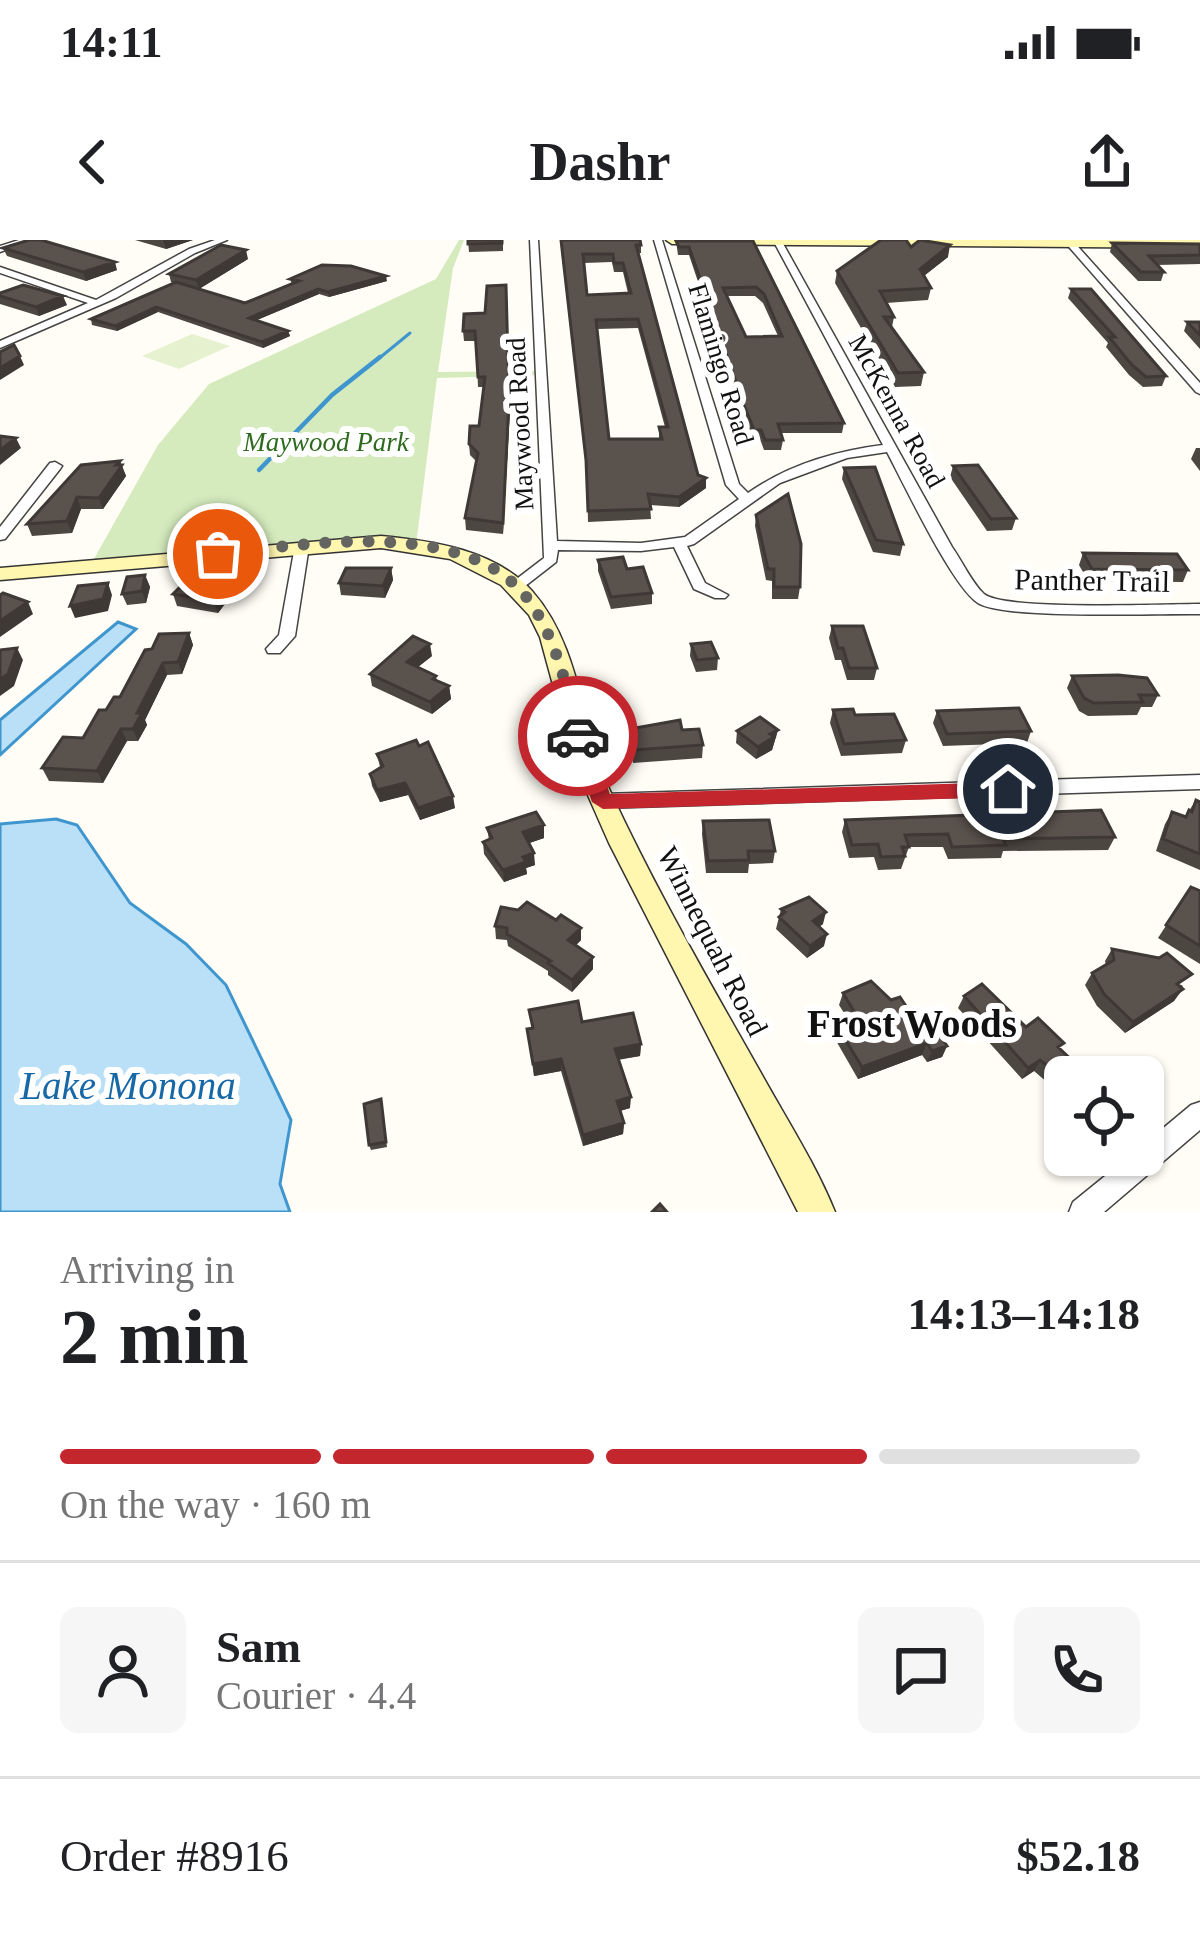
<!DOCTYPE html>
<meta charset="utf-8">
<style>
:root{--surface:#fff;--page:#f6f6f6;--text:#202124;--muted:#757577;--line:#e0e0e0;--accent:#c4262e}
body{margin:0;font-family:"Times New Roman",serif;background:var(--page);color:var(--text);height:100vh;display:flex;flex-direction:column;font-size:45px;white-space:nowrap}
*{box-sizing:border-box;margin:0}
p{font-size:39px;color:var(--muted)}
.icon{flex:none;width:66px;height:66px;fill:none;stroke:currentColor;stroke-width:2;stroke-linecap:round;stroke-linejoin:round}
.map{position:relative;height:972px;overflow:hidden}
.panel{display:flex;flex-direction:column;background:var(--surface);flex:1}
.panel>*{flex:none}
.tools{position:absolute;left:1044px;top:816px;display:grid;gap:24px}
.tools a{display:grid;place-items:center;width:120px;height:120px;border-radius:18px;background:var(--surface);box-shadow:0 3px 9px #0004;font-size:60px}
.pin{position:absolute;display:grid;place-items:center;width:102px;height:102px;color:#fff;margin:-51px;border:6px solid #fff;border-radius:50%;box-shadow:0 3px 12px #0007}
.courier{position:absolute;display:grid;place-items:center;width:120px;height:120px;margin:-60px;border:9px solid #c4262e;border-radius:50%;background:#fff;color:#222;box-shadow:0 3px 15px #0007}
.overview em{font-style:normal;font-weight:700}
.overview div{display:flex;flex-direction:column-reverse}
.overview{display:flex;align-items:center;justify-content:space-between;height:204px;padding:0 60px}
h1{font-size:78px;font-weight:700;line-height:90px}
.bar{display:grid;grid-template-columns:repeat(4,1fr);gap:18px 12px;align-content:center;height:144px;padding:0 60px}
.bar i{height:15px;border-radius:9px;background:var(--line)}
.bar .selected{background:var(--accent)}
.bar p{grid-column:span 4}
.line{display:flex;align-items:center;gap:30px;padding:0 60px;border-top:3px solid var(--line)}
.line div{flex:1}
.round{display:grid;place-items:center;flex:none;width:126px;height:126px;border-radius:18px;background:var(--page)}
.status{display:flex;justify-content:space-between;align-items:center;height:84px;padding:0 60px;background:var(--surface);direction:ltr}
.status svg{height:33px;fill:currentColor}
header{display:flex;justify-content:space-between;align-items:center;height:156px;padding:0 60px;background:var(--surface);font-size:54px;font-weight:700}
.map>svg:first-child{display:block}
.green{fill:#d5ebbd}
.pitch{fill:#e6f2cf}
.water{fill:#b9e0f7;stroke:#3f96cf;stroke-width:3}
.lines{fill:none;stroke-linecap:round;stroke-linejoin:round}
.stream-far1{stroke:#3f96cf;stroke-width:3}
.stream{stroke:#3f96cf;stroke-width:4.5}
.street-casing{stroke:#444;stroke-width:3}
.secondary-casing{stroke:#333;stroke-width:3}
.street{fill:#fff;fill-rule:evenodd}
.secondary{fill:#fff6b0;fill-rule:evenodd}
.wall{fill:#4d4742;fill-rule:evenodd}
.shaded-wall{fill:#3f3936}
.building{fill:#5a524d;stroke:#3f3936;stroke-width:3;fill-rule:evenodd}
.route{fill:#c4262e}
.done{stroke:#646461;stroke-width:12;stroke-dasharray:0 21.6}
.labels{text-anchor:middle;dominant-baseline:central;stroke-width:12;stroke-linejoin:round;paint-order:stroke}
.far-street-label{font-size:27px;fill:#111;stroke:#fff}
.far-park-label{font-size:27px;font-style:italic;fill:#2f6b1f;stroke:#fff}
.street-label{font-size:30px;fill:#111;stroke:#fff}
.near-neighbourhood-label{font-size:39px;font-weight:bold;fill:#111;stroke:#fff}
.near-water-label{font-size:39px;font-style:italic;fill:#1768a6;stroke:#fff}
</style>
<div class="status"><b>14:11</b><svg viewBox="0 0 49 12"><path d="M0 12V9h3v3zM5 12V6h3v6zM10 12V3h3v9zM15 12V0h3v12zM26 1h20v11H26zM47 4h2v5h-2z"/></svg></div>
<header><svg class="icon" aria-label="back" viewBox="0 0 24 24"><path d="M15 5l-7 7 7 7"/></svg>Dashr<svg class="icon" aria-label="share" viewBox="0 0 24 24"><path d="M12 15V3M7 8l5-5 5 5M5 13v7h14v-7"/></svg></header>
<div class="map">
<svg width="1200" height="972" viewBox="0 0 1200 972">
<rect width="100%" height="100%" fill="#fffdf5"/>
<!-- green -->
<path class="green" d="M459 0H464L453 28 438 132 542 131V135L437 138 416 305 90 326 158 205 209 144 436 39Z"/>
<!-- pitch -->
<path class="pitch" d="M192 94 230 106 179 129 142 116Z"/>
<!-- water -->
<path class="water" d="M118 382 136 389 0 515V480Z
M56 579 77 585 130 663 186 704 226 745 291 880 280 944 290 972H0V584Z"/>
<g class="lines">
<!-- stream-far1 -->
<path class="stream-far1" d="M377 120 410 93"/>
<!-- stream -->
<path class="stream" d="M259 230 332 155 380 117"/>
<defs>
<path id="street" d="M19 0H32L0 12V6Z
M215 0H227L195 13 116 58 0 108V101L88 63 0 33V27L96 60 189 9Z
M530 0H538L557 301 641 303 685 297 739 259 726 245 654 0H662L739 244 748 253C788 225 835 211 883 205L773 0H781L952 307C962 321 972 343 984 354 1004 371 1165 364 1200 364V374C1159 373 1005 380 978 363 952 346 904 244 887 212L847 218 780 243 694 304 687 306 705 343 728 355 725 358H715L694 349 674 307 641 311 558 310 556 322 520 350H510L507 347 510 344 544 318Z
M1063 0H1072L1200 143V154L1196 152Z
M55 222 62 226 60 229 5 299 0 300V287L50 223Z
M302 302 309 306 295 396 280 413H268L266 409 279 395 295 306Z
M1200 535V549L603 568 596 566 593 561 596 556 603 554Z
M1200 862V890L1104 972H1069L1073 962 1131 915H1143V905L1191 865Z"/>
<path id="secondary" d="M666 0H1200V8L672 4Z
M381 296C434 301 495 310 532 351 582 408 581 488 611 553 656 650 710 743 762 835 787 880 816 925 835 972H798L609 603 575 526 540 397 529 375 501 345 450 319 381 308 0 340V328Z"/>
</defs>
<!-- street casing -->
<use href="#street" class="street-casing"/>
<!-- secondary casing -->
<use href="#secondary" class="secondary-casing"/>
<!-- street -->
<use href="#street" class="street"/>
<!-- secondary -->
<use href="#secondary" class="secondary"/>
</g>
<!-- wall -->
<path class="wall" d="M135 0H193L166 9Z
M468 0H503V11L469 12Z
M676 1H753L844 183 842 193H781L783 200 781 210H764L760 199H753L743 175 689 15H678ZM727 56H755L763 63 778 96 746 97Z
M1112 3 1200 4V24L1157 25 1164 32 1161 41H1138L1110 12Z
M641 5V13H638L698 235 706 248 679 267 650 265 651 279 588 282 587 230 561 9ZM612 22 614 32H623L628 53 587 55 584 23ZM638 88 665 187H659V199H609L597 89Z
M911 7 948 17 924 36 931 48 928 60 886 63 894 77 892 87 924 132 921 146 895 147 835 43 837 31Z
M3 8 117 30 86 41 7 16Z
M248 19 199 49 245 63 292 44 290 39 387 41 329 57 319 54 257 80 288 91 290 96 263 108 158 72 117 91 92 85 91 79 174 43 171 42 169 34Z
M1071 49 1166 136 1162 146 1143 147 1129 135 1106 107 1108 103 1068 58Z
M0 53 67 65 39 76 0 64Z
M485 73 510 169 503 294 466 290 465 278 476 221 470 215 469 204 479 186 484 147H478L476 101H464L463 91Z
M1187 82H1200V109L1184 91Z
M1196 208H1200V231L1191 219Z
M120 221 126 236 103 269H81L72 293 32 296 27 284Z
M953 226 1016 278 1012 290 987 291 950 237Z
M844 228 903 304 900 316 873 312 842 239Z
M756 275 800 347 798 359H772V341L766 340 755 286Z
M1083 313 1188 330 1183 342 1088 341 1079 325Z
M598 320 627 329 652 353V364L611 369 598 331Z
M391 328 393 340 385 358 341 355 339 343Z
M145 335 150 347 146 363 127 365 122 354Z
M173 354 231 356 218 373 177 366Z
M832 386 877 428 874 440H847L841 420H835L829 398Z
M189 393 193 405 182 434 167 435 145 480 147 485 138 501H127L103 543 49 541 42 528 83 498 120 457 152 409Z
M691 404 718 418 717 430 696 432 690 416Z
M432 416 418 427 436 436 437 441 449 446 451 459 432 474 372 446 370 434Z
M1072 436 1158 455 1152 467H1141L1137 475 1088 476 1079 471 1067 448Z
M833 470 855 475 906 500 902 513 841 516 830 483Z
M937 471 1031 491 1027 503 943 506 933 483Z
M630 489 682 490 703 505 702 518 633 523 630 501Z
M778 490 772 510 756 519 736 503 737 491Z
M377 514 455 568 420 580 408 555 380 562 372 546 370 534 380 527Z
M1196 560 1200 562V630L1156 611 1165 584 1172 572 1185 577Z
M845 580 1115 597 1108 610 1003 611 1001 618 948 619 943 607H909L901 629 878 630 874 617 849 618 842 592Z
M703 581 775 611 773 623 749 624 748 633H706L702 594Z
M544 585V598L529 603 535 625 526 628 527 634 504 642 484 614 483 602 489 600 487 588Z
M1191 647 1200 651V724L1158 698Z
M781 669 823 684 819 687 824 706 807 718 776 689Z
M495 686 581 700 576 705 593 717V729L572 752 548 735V731L508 706 507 700 496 699Z
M1112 709 1183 746 1174 761 1125 793 1097 766 1085 745 1092 733 1106 725 1105 721Z
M843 753 923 792 947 806 942 817 927 822 922 815 858 839 831 792 834 781 846 776 839 765Z
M964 756 1061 809 1078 826 1071 837H1065V842L1055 849 1034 831 1022 839 958 768Z
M529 770 582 782 641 804 640 816 618 820 630 868 620 871 624 883 623 894 583 906 561 831 534 836 527 789 532 788Z
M381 859 387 907 371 910 369 905Z"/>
<!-- shaded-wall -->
<path class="shaded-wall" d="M163 0H193L166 9Z
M950 5 948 17 917 41 920 29Z
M246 10 248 19 199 49 196 40Z
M115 22 117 30 86 41 83 32Z
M386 36 387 41 329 57 328 52Z
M506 45 510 169 503 294V283Z
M318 49 319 54 250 83 249 78Z
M63 56 67 65 39 76 36 67Z
M156 67 158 72 117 91 115 86Z
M288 91 290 96 263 108 262 102Z
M20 116 24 125 0 140V128Z
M16 198 21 208 0 225V210Z
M120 221 126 236 103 269 99 258Z
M706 238V248L679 267V257Z
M77 257 81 269 72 293 67 281Z
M391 328 393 340 385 358 383 346Z
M145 335 150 347 146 363 142 351Z
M108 343 112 355 108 371 75 378 70 366Z
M228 345 231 356 218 373 214 361Z
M28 362 33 374 0 397V381Z
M189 393 193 405 182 434 178 422Z
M430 404 432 416 409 434 407 422Z
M17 408 23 420 14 446 0 456V439Z
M163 423 167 435 145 480 147 485 138 501 133 489 137 473Z
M449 446 451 459 432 474 430 462Z
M121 489 127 501 103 543 97 531Z
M778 490 772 510 756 519 758 507 770 494Z
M405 543 408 555 380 562 377 550Z
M453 556 455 568 420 580 418 568Z
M544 585V598L524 605 523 592Z
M534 613 535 625 526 628 527 634 504 642 503 630 523 617Z
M826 672 823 684 810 693 813 681Z
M581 688V700L569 712 568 700Z
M827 694 824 706 807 718 810 706Z
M593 717V729L572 752V740Z
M1183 749 1174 761 1125 793 1133 782Z
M927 803 922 815 858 839 862 827Z
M641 804 640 816 614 820 615 809Z
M947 806 942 817 927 822 932 811Z
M561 819V831L534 836 533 824Z
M1040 820 1034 831 1022 839 1028 828Z
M1078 826 1071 837H1065V842L1055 849 1062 837Z
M631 857 630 868 616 872 617 861Z
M624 883 623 894 583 906V895Z"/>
<!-- building -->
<path class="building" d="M29 0H41L115 22 83 32 3 8Z
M468 0H502V3L468 4Z
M561 0H640L641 5H636L698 235 706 238 679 257 648 254 651 269 588 271 586 220ZM583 14H613L614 23H623L631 53 587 55ZM638 79 668 187H659L662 199H609L596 80Z
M881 0H906L911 7 920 0 950 5 920 29 931 48 880 51 894 77H884L924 132 898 133 837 31Z
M676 1H753L844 183 778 184 783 200H765L761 190H754L744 165 689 7H679ZM756 47 764 54 782 96 746 97 723 48Z
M1112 3 1200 4V15L1149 16 1164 32H1141Z
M221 5 246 10 196 40 169 34Z
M322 25 351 26 386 36 328 52 318 49 249 78 288 91 262 102 156 67 115 86 91 79 176 42 245 63 299 41 290 39Z
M23 45 63 56 36 67 0 56V53Z
M506 45 509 159 503 283 465 278 478 213 469 204 470 186H479L485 137H478L475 91H463L464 74 485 73 487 46Z
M1071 49H1091L1166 136 1146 137 1132 125 1109 97H1115Z
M1187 82H1200V95Z
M14 105 20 116 0 128V112Z
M0 196 16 198 0 210Z
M120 221 116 225H122L99 258 77 257 67 281 27 284 81 225Z
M978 225 1016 278 991 279 953 226Z
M875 227 903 304 876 300 844 228Z
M788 254 801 304 800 347H774V329H768L756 275Z
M1083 313 1177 314 1188 330 1092 329Z
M623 317 627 329 643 327 652 353 611 357 598 320Z
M346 328H391L383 346 339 343Z
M145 335 142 351 122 354 127 337Z
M188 339 228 345 214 361 173 354Z
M108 343 103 359 70 366 78 346Z
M3 353 28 362 0 381V355Z
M832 386H863L877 428H849L843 408H838Z
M189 393 178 422 163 423 137 473H142L133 489H121L97 531 42 528 63 497 83 498 99 470H106L114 457H120L145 410 152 409 159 394Z
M413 396 430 404 407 422 436 436 433 439 449 446 430 462 370 434Z
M711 402 718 418 697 420 691 404Z
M17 408 8 434 0 439V410Z
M1118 435 1147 438 1158 455H1139L1143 462 1094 463 1084 458 1072 436Z
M1019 468 1031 491 947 494 937 471Z
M853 469 855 475 894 474 906 500 844 504 833 470Z
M760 477 778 490 770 494 774 497 758 507 737 491Z
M680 480 682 490 699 489 703 505 634 510 630 489Z
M416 500 419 506 428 502 453 556 418 568 405 543 377 550 370 534 383 526 377 514Z
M1196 560 1200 562V614L1163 599 1172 572 1186 577 1189 570 1192 572Z
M1101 570 1115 597 1003 599 1006 605 952 607 948 594 905 595 909 607H902L905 616 881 617 878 604 852 605 845 580Z
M536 572 544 585 523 592 534 613 523 617 526 622 503 630 483 602 492 598 487 588Z
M769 580 775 611H748L749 620 708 621 703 581Z
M1191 647 1200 651V706L1166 685Z
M809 657 826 672 813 681 827 694 810 706 779 677 785 672 781 669Z
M527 662 556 680 561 675 581 688 568 700 593 717 572 740 548 723 551 721 507 694V688L495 686 501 667 518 670Z
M1112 709 1159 718 1167 713 1192 734 1177 744 1183 749 1133 782 1104 754 1092 733 1114 720Z
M871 741 891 760 900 757 923 792 935 788 947 806 932 811 927 803 862 827 834 781 855 773 843 753Z
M982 744 1026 787 1038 778 1064 803 1058 807 1078 826 1062 837 1040 820 1028 828 964 756Z
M578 761 582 782 633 773 641 804 615 809 631 857 617 861 624 883 583 895 561 819 533 824 527 789 533 788 529 770Z
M381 859 386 902 369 905 364 864Z
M660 964 667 972H652Z"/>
<!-- route -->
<path class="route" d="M578 490 588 496 610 554 1008 542 1018 549 1008 557 603 569 592 562 569 496Z"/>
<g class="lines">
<!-- done -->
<path class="done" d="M218 314C306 304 465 277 527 358 556 396 568 451 578 496"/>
</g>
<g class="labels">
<!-- far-street labels -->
<g class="far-street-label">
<text transform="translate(721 124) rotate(73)">Flamingo Road</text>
<text transform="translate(897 171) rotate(61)">McKenna Road</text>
<text transform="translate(520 184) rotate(-93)">Maywood Road</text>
</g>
<!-- far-park labels -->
<g class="far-park-label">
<text x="326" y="202">Maywood Park</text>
</g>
<!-- street labels -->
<g class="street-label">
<text transform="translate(1092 340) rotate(1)">Panther Trail</text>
<text transform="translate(713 701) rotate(63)">Winnequah Road</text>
</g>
<!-- near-neighbourhood labels -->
<g class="near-neighbourhood-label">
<text x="912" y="783">Frost Woods</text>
</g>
<!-- near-water labels -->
<g class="near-water-label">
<text x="128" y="845">Lake Monona</text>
</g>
</g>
</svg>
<div class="tools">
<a><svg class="icon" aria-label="locate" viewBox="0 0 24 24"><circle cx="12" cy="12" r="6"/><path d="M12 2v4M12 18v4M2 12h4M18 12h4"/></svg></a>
</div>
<div class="pin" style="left:218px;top:314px;background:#ea580c"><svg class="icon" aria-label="bag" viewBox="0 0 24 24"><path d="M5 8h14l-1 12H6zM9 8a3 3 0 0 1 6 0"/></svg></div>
<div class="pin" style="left:1008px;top:549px;background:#1f2937"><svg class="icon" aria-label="home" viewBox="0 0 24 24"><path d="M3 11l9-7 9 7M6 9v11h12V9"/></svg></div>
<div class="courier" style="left:578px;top:496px"><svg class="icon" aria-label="car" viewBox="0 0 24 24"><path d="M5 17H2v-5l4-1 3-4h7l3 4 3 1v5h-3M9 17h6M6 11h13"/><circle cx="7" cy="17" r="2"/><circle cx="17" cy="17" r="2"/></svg></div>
</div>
<section class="panel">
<div class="overview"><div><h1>2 min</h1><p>Arriving in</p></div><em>14:13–14:18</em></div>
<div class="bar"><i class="selected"></i><i class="selected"></i><i class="selected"></i><i></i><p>On the way · 160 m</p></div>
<div class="line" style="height:216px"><a class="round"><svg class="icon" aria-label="person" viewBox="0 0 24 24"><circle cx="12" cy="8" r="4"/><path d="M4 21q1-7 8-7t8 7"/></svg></a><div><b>Sam</b><p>Courier · 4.4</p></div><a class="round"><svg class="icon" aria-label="chat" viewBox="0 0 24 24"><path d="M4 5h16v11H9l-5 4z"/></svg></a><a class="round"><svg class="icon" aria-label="phone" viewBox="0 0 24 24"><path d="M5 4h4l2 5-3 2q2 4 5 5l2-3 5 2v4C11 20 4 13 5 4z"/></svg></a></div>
<div class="line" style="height:156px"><div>Order #8916</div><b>$52.18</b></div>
</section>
